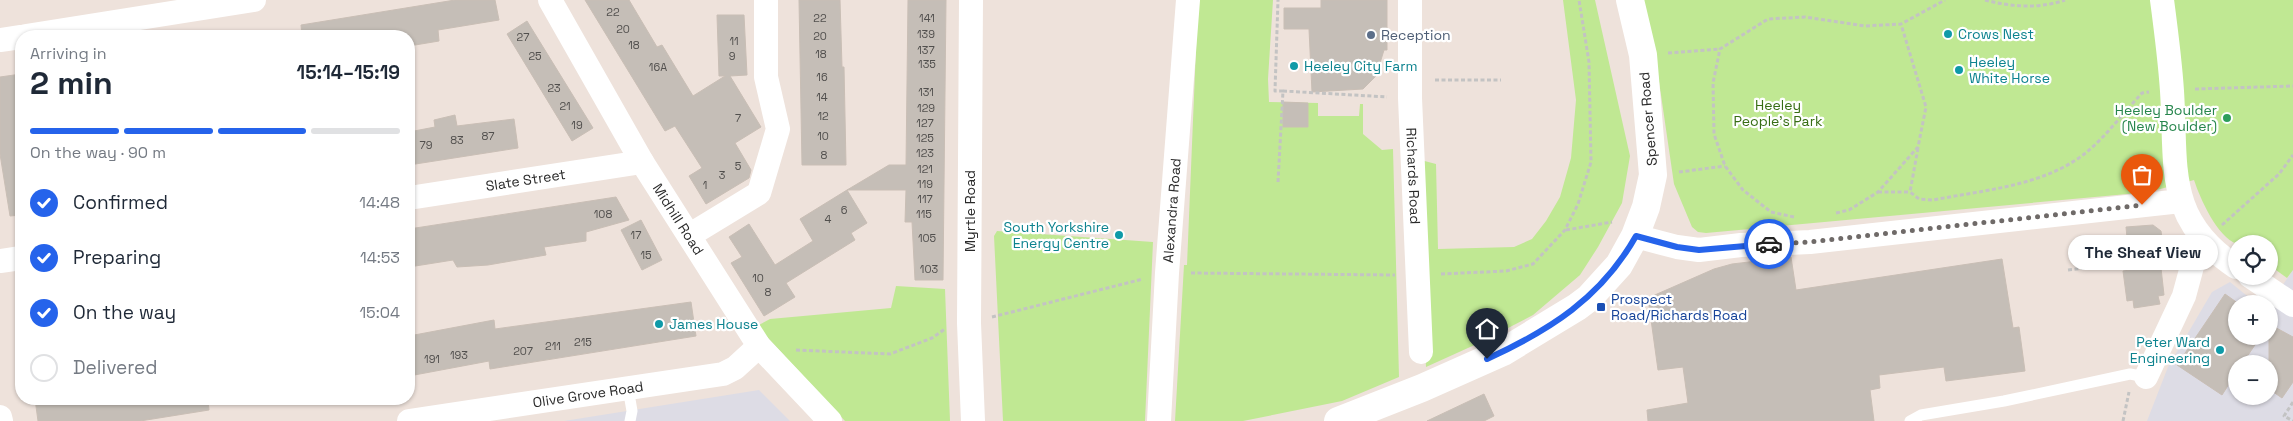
<!DOCTYPE html>
<meta charset="utf-8">
<style>
:root{--surface:#fff;--page:#f2f2f3;--text:#1f2937;--muted:#747a83;--line:#e0e1e3;--accent:#2563eb}
body{margin:0;font-family:"Space Grotesk",sans-serif;background:var(--page);color:var(--text);height:100vh;display:flex;flex-direction:column;font-size:19px;white-space:nowrap}
*{box-sizing:border-box;margin:0}
p{font-size:16px;color:var(--muted)}
.icon{flex:none;width:28px;height:28px;fill:none;stroke:currentColor;stroke-width:2;stroke-linecap:round;stroke-linejoin:round}
.map{position:relative;flex:1;overflow:hidden}
.side{position:absolute;left:15px;top:30px;width:400px;height:375px;display:flex;flex-direction:column;background:var(--surface);border-radius:20px;box-shadow:0 1px 4px #0004}
.side>*{flex:none}
.fabs{position:absolute;left:2228px;top:235px;display:grid;gap:10px}
.fabs a{display:grid;place-items:center;width:50px;height:50px;border-radius:50%;background:var(--surface);box-shadow:0 1px 4px #0004;font-size:25px}
.pin{position:absolute;display:grid;place-items:center;width:42px;height:42px;color:#fff;margin:-51px -21px;border-radius:50% 50% 50% 0;rotate:-45deg;box-shadow:0 0 5px #0007}
.pin .icon{rotate:45deg}
.courier{position:absolute;display:grid;place-items:center;width:50px;height:50px;margin:-25px;border:4px solid #2563eb;border-radius:50%;background:#fff;color:#222;box-shadow:0 1px 6px #0007}
.bubble{position:absolute;height:35px;border-radius:18px;background:var(--surface);box-shadow:0 1px 4px #0004;font-size:16px;font-weight:600;line-height:35px;text-align:center}
.headline em{font-style:normal;font-weight:600}
.headline div{display:flex;flex-direction:column-reverse}
.headline{display:flex;align-items:center;justify-content:space-between;height:85px;padding:0 15px}
h1{font-size:32px;font-weight:600;line-height:38px}
.bar{display:grid;grid-template-columns:repeat(4,1fr);gap:8px 5px;align-content:center;height:60px;padding:0 15px}
.bar i{height:6px;border-radius:4px;background:var(--line)}
.bar .selected{background:var(--accent)}
.bar p{grid-column:span 4}
ol{padding:0 15px;list-style:none}
li{display:flex;align-items:center;gap:15px;height:55px}
li p{margin-inline-start:auto}
li .icon{padding:5px;border-radius:50%;background:var(--accent);color:#fff;stroke-width:4}
li:last-child{color:var(--muted)}
li i{width:28px;height:28px;border:2px solid var(--line);border-radius:50%}
.map>svg:first-child{display:block}
.industrial{fill:#dddce5;fill-rule:evenodd}
.green{fill:#c0e893}
.building{fill:#c5beb7;stroke:#c9beb5}
.lines{fill:none;stroke-linecap:round;stroke-linejoin:round}
.path{stroke:#c3c3c3;stroke-width:3;stroke-dasharray:4 2.5;stroke-linecap:butt}
.service{stroke:#fff;stroke-width:11}
.minor{stroke:#fff;stroke-width:24}
.secondary{stroke:#fff;stroke-width:28}
.done{stroke:#6f6a68;stroke-width:5;stroke-dasharray:0 9}
.route{stroke:#2563eb;stroke-width:6}
.culture-dot{fill:#0f9aa8;stroke:#fff;stroke-width:2}
.service-dot{fill:#5c6f8a;stroke:#fff;stroke-width:2}
.leisure-dot{fill:#2e9e5b;stroke:#fff;stroke-width:2}
.transit-dot{fill:#1a4fb4;stroke:#fff;stroke-width:2}
.labels{text-anchor:middle;dominant-baseline:central;stroke-width:4.5;stroke-linejoin:round;paint-order:stroke}
.number-label{font-size:11px;fill:#514f4d}
.culture-label{font-size:14px;fill:#0d838f;stroke:#fff;text-anchor:start}
.service-label{font-size:14px;fill:#4e5e75;stroke:#fff;text-anchor:start}
.park-label{font-size:14px;fill:#376d14;stroke:#fff}
.leisure-label{font-size:14px;fill:#27864d;stroke:#fff;text-anchor:end}
.street-label{font-size:14px;fill:#2a2a2a;stroke:#fff}
.transit-label{font-size:14px;fill:#164399;stroke:#fff;text-anchor:start}
</style>
<div class="map">
<svg width="2293" height="421" viewBox="0 0 2293 421">
<rect width="100%" height="100%" fill="#eee2db"/>
<!-- industrial -->
<path class="industrial" d="M2293 270V421H2147L2168 367 2212 292 2230 282 2257 304H2236V336H2269V305ZM2236 364H2269V396H2236Z
M759 390 790 421H564Z"/>
<!-- green -->
<path class="green" d="M1198 0H1273L1268 79 1269 102 1318 103V116H1359L1360 104H1363V134L1382 150 1393 149 1399 377 1342 401 1243 421H1175L1184 265H1187Z
M1563 0H1595L1630 156 1622 203 1598 247 1580 275 1533 315 1479 343 1426 367 1417 159 1436 164 1438 249 1514 247 1532 239 1546 221 1560 197 1571 158 1576 100Z
M1641 0H2293V270L2287 278 2269 265V244C2260 244 2246 246 2237 244 2217 237 2200 198 2194 180L2149 192 1706 233 1698 232 1692 227 1674 184 1655 54Z
M997 231 1153 242 1145 421H1003L994 236Z
M896 286 945 289 950 421H845L757 326 770 319 891 308Z"/>
<!-- building -->
<path class="building" d="M455 0H495L499 20 438 30 439 41 409 46V36H302L301 25Z
M585 0H629L657 47 662 45 693 96 725 76H719L717 15H744L747 75 730 76 761 127 735 143 751 170 749 178 706 204 689 176 702 168 675 126 665 131Z
M799 0H840L842 67H844L846 165H802Z
M908 0H946L943 280H915L912 222H905L906 190H847L889 165H906Z
M1321 0H1387V50H1384L1376 76 1363 89 1312 92 1309 29H1284V8H1321Z
M527 21 593 128 572 141 507 34Z
M21 74V215L10 216 0 154V77Z
M1283 102 1308 103V127H1283Z
M455 115 457 126 514 119 518 148 409 165V132L435 127 434 120Z
M847 190 867 223 851 233 855 240 786 283 795 297 764 316 731 263 742 257 729 237 749 224 775 265 813 241 800 219Z
M616 197 629 220 586 232V241L544 247 546 255 488 265 457 267 453 260 409 267V229Z
M641 220 662 260 642 270 621 230Z
M2153 225 2161 231 2165 258 2160 259 2164 295 2158 296 2160 304 2134 308 2133 300 2127 301 2123 271 2130 270 2126 227Z
M1791 257 1796 290 2002 259 2013 328 2019 327 2025 371 1946 381 1944 367 1879 375 1880 388 1870 390 1874 421H1648L1647 410 1688 403 1683 367 1658 370 1648 298 1714 269 1732 264Z
M2225 294 2239 304H2236V336H2261L2242 364H2236V373L2222 395 2177 365Z
M691 302 696 336 490 369 489 361 409 376V336L494 320 495 329Z
M2269 324 2293 337V382L2282 398 2269 389Z
M1484 394 1494 416 1484 421H1427Z
M35 399H208L209 410 140 421H38Z"/>
<g class="lines">
<!-- path -->
<path class="path" d="M1985 0C2012 7 2039 9 2065 0
M1668 53 1720 49
M1435 80H1501
M2195 89 2293 86
M1283 91 1387 97
M1918 148 1910 192 1919 199 1933 200C1984 190 2046 186 2088 151 2107 135 2125 111 2142 93L2149 92
M1679 172 1725 166
M1278 182 1283 91H1275L1278 0
M1878 192H1910
M1836 213 1849 210 1878 192 1918 147 1926 107 1901 24
M1794 217 1771 212 1743 190 1725 166 1714 134 1713 83 1720 49 1768 19 1805 17 1865 26 1901 24 1945 0
M2222 225 2279 174 2293 155
M1566 230 1612 222
M2068 270 2113 265
M1191 273 1395 275
M1441 274 1506 271 1533 264 1565 230 1578 204 1591 162 1589 62 1579 0
M992 317 1143 279
M796 350 890 354 932 338 945 329
M2293 402 2284 416 2293 421
M2123 421 2129 392"/>
<!-- service -->
<path class="service" d="M628 388 632 411 630 421
M1910 421 1921 415 2004 401 2130 374 2146 377"/>
<!-- minor -->
<g class="minor">
<path id="s1" d="M550 0 642 162 759 346 830 421"/>
<path d="M971 0 969 323 973 421"/>
<path id="s2" d="M1410 0V98L1421 352"/>
<path d="M2162 0C2166 30 2170 61 2172 91 2177 167 2164 219 2236 267"/>
<path d="M26 36 254 0"/>
<path d="M0 40 21 37"/>
<path id="s3" d="M409 198 642 162"/>
<path d="M690 235 759 193 778 129 766 77V0"/>
<path d="M1635 236 1677 247 1699 250 1741 245 1810 242 2181 201"/>
<path d="M0 261 21 258"/>
<path d="M2250 276 2293 305"/>
<path d="M2146 377 2184 296 2200 237"/>
<path d="M0 417 1 421"/>
<path id="s4" d="M409 421 723 374 735 368 759 346"/>
<path id="s5" d="M1159 421 1167 273 1188 0"/>
</g>
<!-- secondary -->
<path class="secondary" d="M1338 421 1422 388 1503 352 1577 307 1589 298 1619 265 1635 236 1646 207 1653 175 1643 55 1630 0"/>
</g>
<g class="lines">
<!-- done -->
<path class="done" d="M1769 244 1810 242 2142 205"/>
<!-- route -->
<path class="route" d="M1487 359C1550 330 1601 298 1636 236L1677 247 1699 250 1769 244"/>
</g>
<!-- markers -->
<g class="culture-dot">
<circle cx="1948" cy="34" r="5"/>
<circle cx="1294" cy="66" r="5"/>
<circle cx="1959" cy="70" r="5"/>
<circle cx="1119" cy="235" r="5"/>
<circle cx="659" cy="324" r="5"/>
<circle cx="2220" cy="350" r="5"/>
</g>
<circle class="service-dot" cx="1371" cy="35" r="5"/>
<circle class="leisure-dot" cx="2227" cy="118" r="5"/>
<rect class="transit-dot" x="1596" y="302" width="10" height="10" rx="2.5"/>
<g class="labels">
<!-- number labels -->
<g class="number-label">
<text x="613" y="12">22</text>
<text x="820" y="18">22</text>
<text x="927" y="18">141</text>
<text x="623" y="29">20</text>
<text x="926" y="34">139</text>
<text x="820" y="36">20</text>
<text x="523" y="37">27</text>
<text x="734" y="41">11</text>
<text x="634" y="45">18</text>
<text x="926" y="50">137</text>
<text x="821" y="54">18</text>
<text x="535" y="56">25</text>
<text x="732" y="56">9</text>
<text x="927" y="64">135</text>
<text x="658" y="67">16A</text>
<text x="822" y="77">16</text>
<text x="554" y="88">23</text>
<text x="926" y="92">131</text>
<text x="822" y="97">14</text>
<text x="565" y="106">21</text>
<text x="926" y="108">129</text>
<text x="823" y="116">12</text>
<text x="738" y="118">7</text>
<text x="925" y="123">127</text>
<text x="577" y="125">19</text>
<text x="488" y="136">87</text>
<text x="823" y="136">10</text>
<text x="925" y="138">125</text>
<text x="457" y="140">83</text>
<text x="426" y="145">79</text>
<text x="925" y="153">123</text>
<text x="824" y="155">8</text>
<text x="738" y="166">5</text>
<text x="925" y="169">121</text>
<text x="722" y="175">3</text>
<text x="925" y="184">119</text>
<text x="705" y="185">1</text>
<text x="925" y="199">117</text>
<text x="844" y="210">6</text>
<text x="603" y="214">108</text>
<text x="924" y="214">115</text>
<text x="828" y="219">4</text>
<text x="636" y="235">17</text>
<text x="927" y="238">105</text>
<text x="646" y="255">15</text>
<text x="929" y="269">103</text>
<text x="758" y="278">10</text>
<text x="768" y="292">8</text>
<text x="583" y="342">215</text>
<text x="553" y="346">211</text>
<text x="523" y="351">207</text>
<text x="459" y="355">193</text>
<text x="432" y="359">191</text>
</g>
<!-- culture labels -->
<g class="culture-label">
<text x="1958" y="34">Crows Nest</text>
<text x="1969" y="62">Heeley<tspan x="1969" dy="16">White Horse</tspan></text>
<text x="1304" y="66">Heeley City Farm</text>
<text x="1109" y="227" text-anchor="end">South Yorkshire<tspan x="1109" dy="16">Energy Centre</tspan></text>
<text x="669" y="324">James House</text>
<text x="2210" y="342" text-anchor="end">Peter Ward<tspan x="2210" dy="16">Engineering</tspan></text>
</g>
<!-- service labels -->
<g class="service-label">
<text x="1381" y="35">Reception</text>
</g>
<!-- park labels -->
<g class="park-label">
<text x="1778" y="105">Heeley<tspan x="1778" dy="16">People's Park</tspan></text>
</g>
<!-- leisure labels -->
<g class="leisure-label">
<text x="2217" y="110">Heeley Boulder<tspan x="2217" dy="16">(New Boulder)</tspan></text>
</g>
<!-- street labels -->
<g class="street-label">
<text transform="translate(1648 119) rotate(-95)">Spencer Road</text>
<text stroke="none"><textPath href="#s2" startOffset="176">Richards Road</textPath></text>
<text stroke="none"><textPath href="#s3" startOffset="118">Slate Street</textPath></text>
<text stroke="none"><textPath href="#s5" startOffset="211">Alexandra Road</textPath></text>
<text transform="translate(970 211) rotate(-90)">Myrtle Road</text>
<text stroke="none"><textPath href="#s1" startOffset="254">Midhill Road</textPath></text>
<text stroke="none"><textPath href="#s4" startOffset="181">Olive Grove Road</textPath></text>
</g>
<!-- transit labels -->
<g class="transit-label">
<text x="1611" y="299">Prospect<tspan x="1611" dy="16">Road/Richards Road</tspan></text>
</g>
</g>
</svg>
<div class="fabs">
<a><svg class="icon" aria-label="locate" viewBox="0 0 24 24"><circle cx="12" cy="12" r="6"/><path d="M12 2v4M12 18v4M2 12h4M18 12h4"/></svg></a>
<a>+</a>
<a>−</a>
</div>
<div class="pin" style="left:2142px;top:205px;background:#ea580c"><svg class="icon" aria-label="bag" viewBox="0 0 24 24"><path d="M5 8h14l-1 12H6zM9 8a3 3 0 0 1 6 0"/></svg></div>
<div class="pin" style="left:1487px;top:359px;background:#1f2937"><svg class="icon" aria-label="home" viewBox="0 0 24 24"><path d="M3 11l9-7 9 7M6 9v11h12V9"/></svg></div>
<div class="courier" style="left:1769px;top:244px"><svg class="icon" aria-label="car" viewBox="0 0 24 24"><path d="M5 17H2v-5l4-1 3-4h7l3 4 3 1v5h-3M9 17h6M6 11h13"/><circle cx="7" cy="17" r="2"/><circle cx="17" cy="17" r="2"/></svg></div>
<div class="bubble" style="left:2068px;top:235px;width:150px">The Sheaf View</div>
<section class="side">
<div class="headline"><div><h1>2 min</h1><p>Arriving in</p></div><em>15:14–15:19</em></div>
<div class="bar"><i class="selected"></i><i class="selected"></i><i class="selected"></i><i></i><p>On the way · 90 m</p></div>
<ol>
<li><svg class="icon" aria-label="check" viewBox="0 0 24 24"><path d="M5 12l5 5 9-10"/></svg>Confirmed<p>14:48</p></li>
<li><svg class="icon" aria-label="check" viewBox="0 0 24 24"><path d="M5 12l5 5 9-10"/></svg>Preparing<p>14:53</p></li>
<li><svg class="icon" aria-label="check" viewBox="0 0 24 24"><path d="M5 12l5 5 9-10"/></svg>On the way<p>15:04</p></li>
<li><i></i>Delivered</li>
</ol>
</section>
</div>
